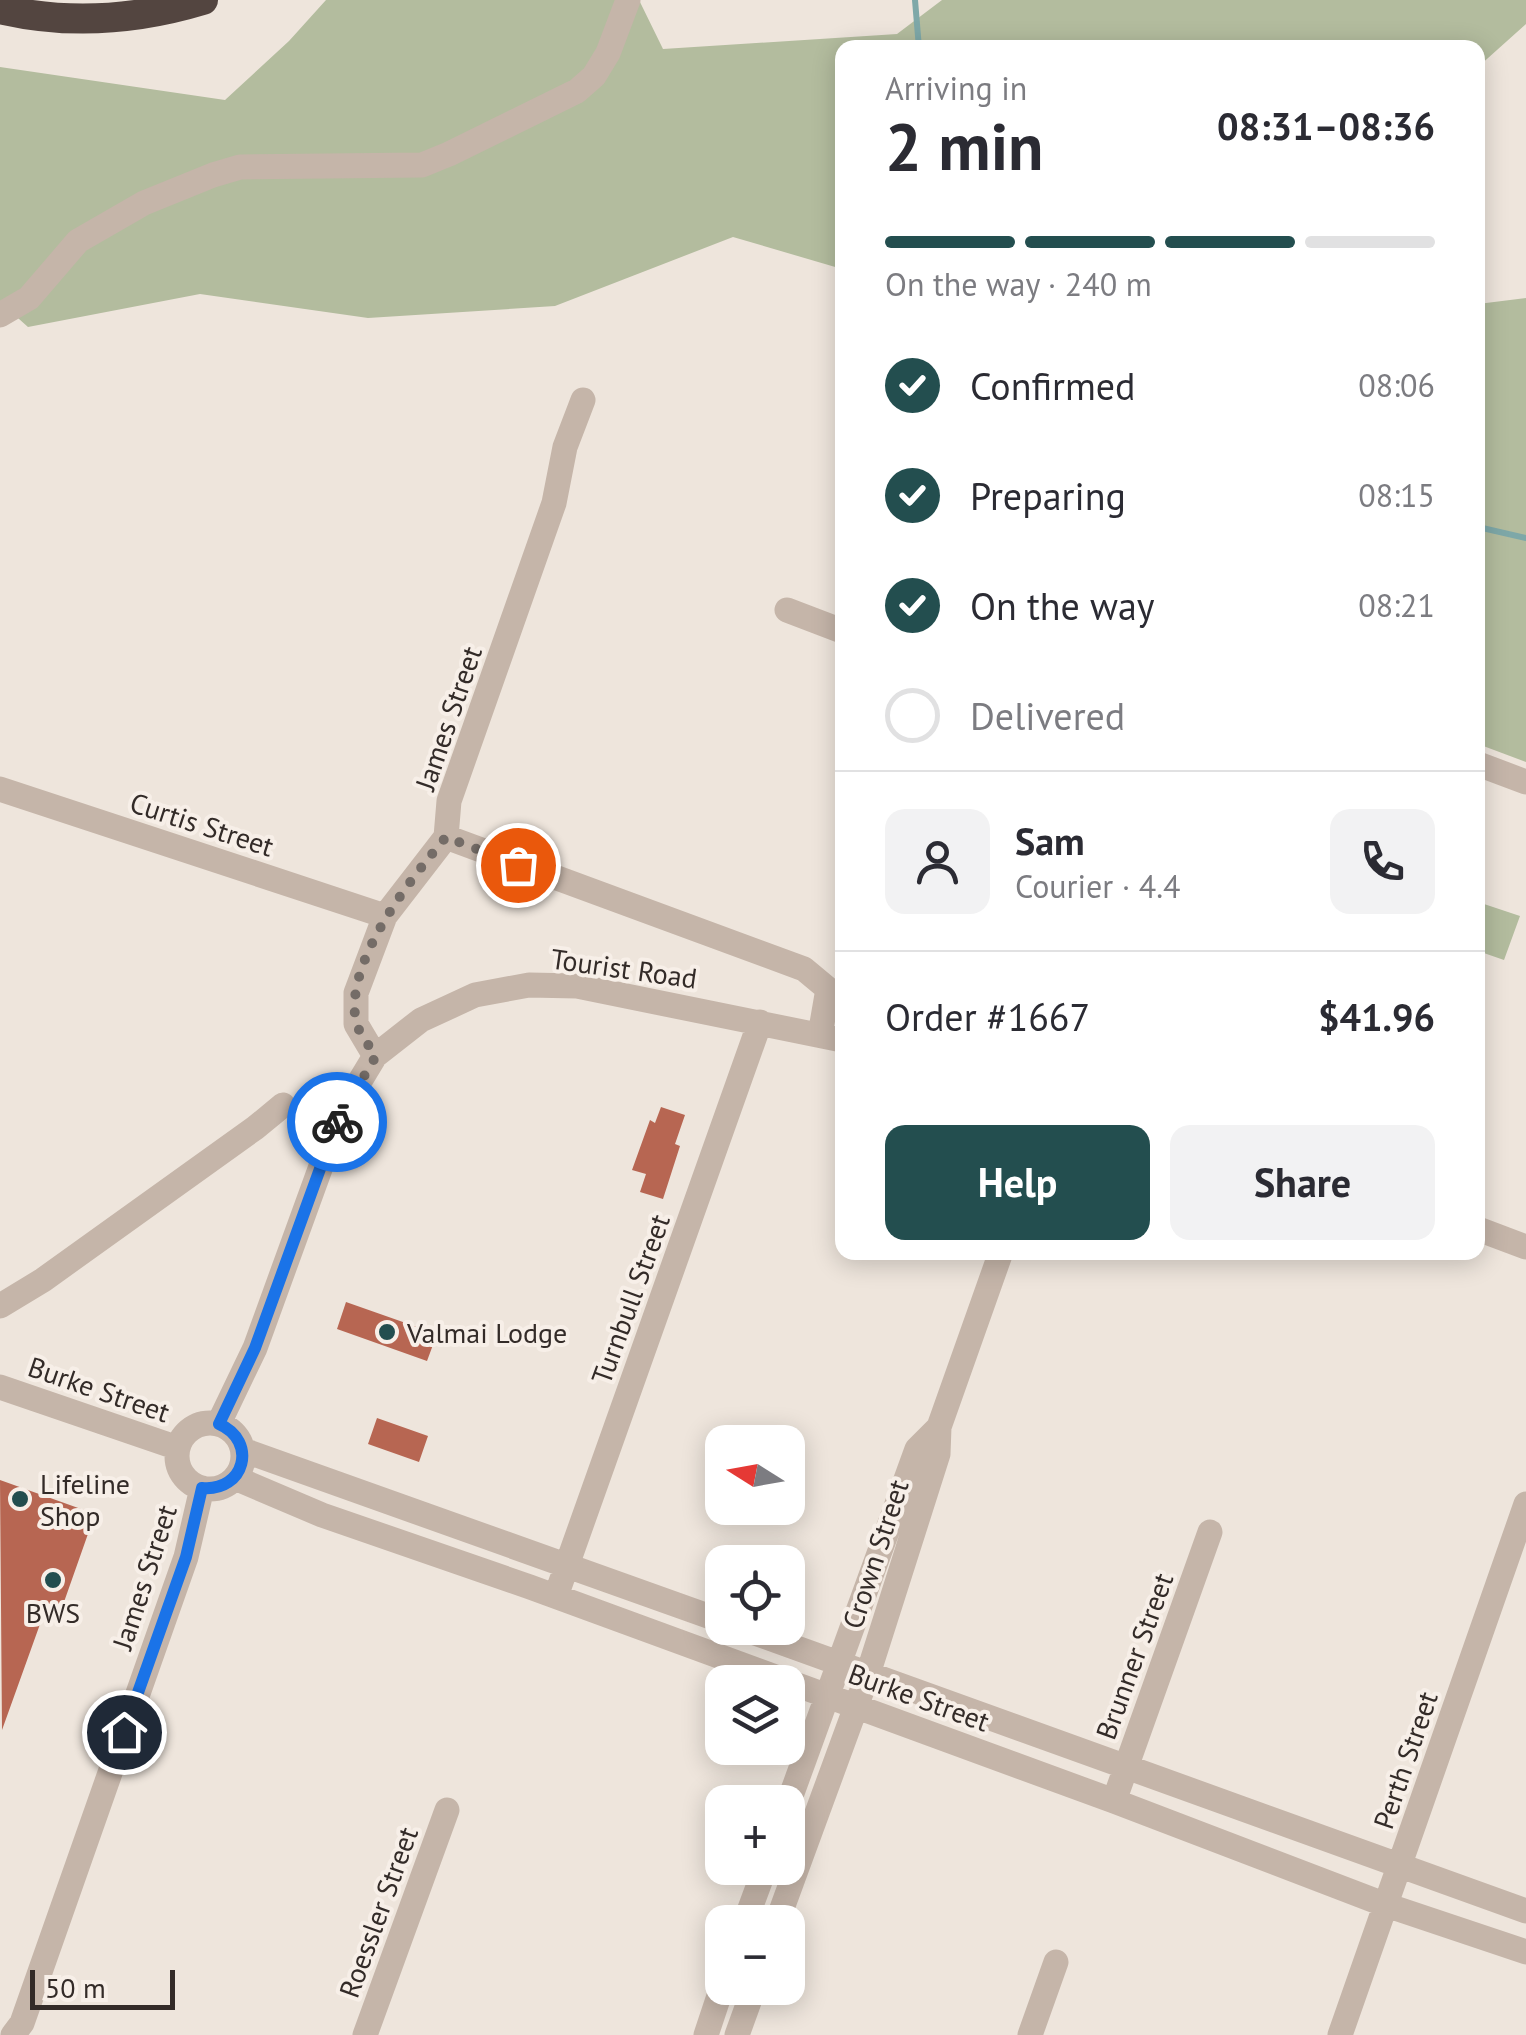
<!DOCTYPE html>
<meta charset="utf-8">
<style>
:root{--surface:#fff;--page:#f2f2f3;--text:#2b2b33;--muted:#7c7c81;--line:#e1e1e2;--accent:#234e4f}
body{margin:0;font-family:"PT Sans",sans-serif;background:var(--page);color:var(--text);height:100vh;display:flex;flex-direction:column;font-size:38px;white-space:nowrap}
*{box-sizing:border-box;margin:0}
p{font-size:32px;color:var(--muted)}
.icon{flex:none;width:55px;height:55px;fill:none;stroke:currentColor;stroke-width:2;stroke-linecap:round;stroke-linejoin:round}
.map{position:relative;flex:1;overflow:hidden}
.details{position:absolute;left:835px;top:40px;width:650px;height:1220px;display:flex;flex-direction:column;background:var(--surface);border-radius:20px;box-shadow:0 5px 25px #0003}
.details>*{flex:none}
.needle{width:65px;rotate:281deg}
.buttons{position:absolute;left:705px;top:1425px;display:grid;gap:20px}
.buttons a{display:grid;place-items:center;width:100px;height:100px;border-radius:20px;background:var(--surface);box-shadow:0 5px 25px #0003;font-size:50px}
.scale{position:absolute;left:30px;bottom:25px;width:145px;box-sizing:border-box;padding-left:10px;border:5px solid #332b28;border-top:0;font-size:28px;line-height:35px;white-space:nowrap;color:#332b28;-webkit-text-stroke:8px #f7efe8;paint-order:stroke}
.pin{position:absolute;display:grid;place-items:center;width:85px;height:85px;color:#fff;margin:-42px;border:5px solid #fff;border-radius:50%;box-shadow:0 2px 10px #0007}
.courier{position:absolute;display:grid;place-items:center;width:100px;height:100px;margin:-50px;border:8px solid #1a73e8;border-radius:50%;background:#fff;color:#222;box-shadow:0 2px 12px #0007}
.summary em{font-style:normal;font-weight:600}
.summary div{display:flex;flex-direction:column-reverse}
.summary{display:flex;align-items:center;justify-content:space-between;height:170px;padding:0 50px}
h1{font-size:65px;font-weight:600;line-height:75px}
.bar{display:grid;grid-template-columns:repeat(4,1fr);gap:15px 10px;align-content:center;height:120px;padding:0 50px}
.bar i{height:12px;border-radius:8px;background:var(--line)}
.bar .active{background:var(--accent)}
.bar p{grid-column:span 4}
.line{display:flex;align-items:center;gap:25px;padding:0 50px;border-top:2px solid var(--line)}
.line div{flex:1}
.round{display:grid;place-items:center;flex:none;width:105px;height:105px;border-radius:20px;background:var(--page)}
ol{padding:0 50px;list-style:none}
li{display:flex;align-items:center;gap:30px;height:110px}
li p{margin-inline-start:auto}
li .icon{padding:10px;border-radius:50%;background:var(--accent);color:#fff;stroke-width:4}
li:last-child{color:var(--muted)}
li i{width:55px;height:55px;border:5px solid var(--line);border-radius:50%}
.primary-button{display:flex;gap:20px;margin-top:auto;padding:20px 50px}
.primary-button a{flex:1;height:115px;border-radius:20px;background:var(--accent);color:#fff;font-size:40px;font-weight:600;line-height:115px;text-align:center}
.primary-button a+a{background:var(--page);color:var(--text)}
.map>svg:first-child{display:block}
.green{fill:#b3bc9e}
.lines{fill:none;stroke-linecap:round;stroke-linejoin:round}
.stream{stroke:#7ea8a8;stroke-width:6}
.building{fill:#b76652}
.minor{stroke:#c5b5a9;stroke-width:25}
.highway{stroke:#534540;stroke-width:30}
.done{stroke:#746c67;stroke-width:10;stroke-dasharray:0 18}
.route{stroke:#1a73e8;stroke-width:12}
.poi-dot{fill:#234e4f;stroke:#f7efe8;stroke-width:4}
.labels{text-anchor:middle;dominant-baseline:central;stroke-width:8;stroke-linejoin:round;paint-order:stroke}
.street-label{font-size:28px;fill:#332b28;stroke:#f7efe8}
.poi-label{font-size:28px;fill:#332b28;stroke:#f7efe8;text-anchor:start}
</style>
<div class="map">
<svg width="1526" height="2035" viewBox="0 0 1526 2035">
<rect width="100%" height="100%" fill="#eee5dc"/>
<!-- green -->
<path class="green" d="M326 0H639L663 49 897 34 942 0H1526V24L1478 67V48H842V269L733 237 555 306 368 318 200 294 28 327 0 302V67L225 100 289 41Z
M1526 298V762L1478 744V304Z
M1478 902 1520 916 1504 960 1478 951Z"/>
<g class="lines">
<!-- stream -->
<path class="stream" d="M915 0 919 48
M1478 527 1526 538"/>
</g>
<!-- building -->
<path class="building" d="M661 1107 685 1115 675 1144 680 1146 663 1199 640 1192 646 1174 632 1170 650 1120 655 1123Z
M346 1302 437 1334 427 1361 337 1329Z
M377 1418 428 1436 419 1462 368 1444Z
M0 1480 95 1514 58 1619 44 1613 2 1730Z"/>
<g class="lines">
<!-- minor -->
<path class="minor" d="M0 315 29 298 78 241 144 203 213 175 240 167 422 165 449 154 577 91 594 76 608 53 628 0
M787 610 842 631
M1478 764 1526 782
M0 789 385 916
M446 837 804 969 828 989 820 1035
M375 1056 356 1024V993L385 916 446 837 449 801 554 503 565 447 583 400
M1478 1229 1526 1247
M0 1306 43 1280 255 1128 283 1105
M0 1387 178 1448
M177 1456a33 33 0 1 1 66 0a33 33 0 1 1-66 0Z
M219 1423 255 1348 340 1114 375 1056 421 1020 475 995 529 985 577 986 842 1040
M243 1450 722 1621
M235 1478 322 1515 530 1587 1114 1801 1386 1905 1526 1952
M556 1596 760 1022
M741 1628 1526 1911
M1114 1801 1210 1532
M788 1804 917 1449 939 1427
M745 1922 765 1868
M777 1922 868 1674 938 1454 939 1427 1001 1252
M13 2035 22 2023 186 1557 202 1488
M365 2035 447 1810
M706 2035 722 1987
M737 2035 754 1988
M1030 2035 1056 1962
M1340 2035 1526 1504"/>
<!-- highway -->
<path class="highway" d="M0 9C68 25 137 20 203 0"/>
</g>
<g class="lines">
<!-- done -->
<path class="done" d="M337 1122 376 1056C369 1046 359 1033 356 1022 344 962 410 880 446 837L518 865"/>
<!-- route -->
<path class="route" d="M124 1732 186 1557 202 1488C245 1492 258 1441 219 1424L255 1348 337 1122"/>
</g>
<!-- markers -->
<g class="poi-dot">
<circle cx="387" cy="1332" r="10"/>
<circle cx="20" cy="1499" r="10"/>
<circle cx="53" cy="1580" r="10"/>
</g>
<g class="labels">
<!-- street labels -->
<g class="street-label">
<text transform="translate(448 718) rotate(-71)">James Street</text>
<text transform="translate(202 824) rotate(18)">Curtis Street</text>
<text transform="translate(624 968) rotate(8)">Tourist Road</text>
<text transform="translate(630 1299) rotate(-70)">Turnbull Street</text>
<text transform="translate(99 1389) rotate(19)">Burke Street</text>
<text transform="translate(875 1554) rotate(-72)">Crown Street</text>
<text transform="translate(144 1577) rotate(-72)">James Street</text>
<text transform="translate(1134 1656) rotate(-70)">Brunner Street</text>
<text transform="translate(919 1697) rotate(20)">Burke Street</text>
<text transform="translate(1405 1760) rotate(-71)">Perth Street</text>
<text transform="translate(378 1912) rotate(-70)">Roessler Street</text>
</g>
<!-- poi labels -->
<g class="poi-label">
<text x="407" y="1332">Valmai Lodge</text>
<text x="40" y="1483">Lifeline<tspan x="40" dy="32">Shop</tspan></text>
<text x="53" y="1612" text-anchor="middle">BWS</text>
</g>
</g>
</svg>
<div class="buttons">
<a><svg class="needle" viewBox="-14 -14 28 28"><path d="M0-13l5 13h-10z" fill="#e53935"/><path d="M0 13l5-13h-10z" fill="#7c7c81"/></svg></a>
<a><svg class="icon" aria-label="locate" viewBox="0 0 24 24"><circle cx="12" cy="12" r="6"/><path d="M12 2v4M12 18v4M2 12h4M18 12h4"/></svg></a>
<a><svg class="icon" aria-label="layers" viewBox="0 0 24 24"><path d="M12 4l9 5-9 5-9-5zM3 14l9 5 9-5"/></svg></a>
<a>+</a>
<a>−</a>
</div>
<div class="scale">50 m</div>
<div class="pin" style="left:518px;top:865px;background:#ea580c"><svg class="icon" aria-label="bag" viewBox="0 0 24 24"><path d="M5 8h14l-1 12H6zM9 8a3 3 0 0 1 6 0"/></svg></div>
<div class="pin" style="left:124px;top:1732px;background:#1f2937"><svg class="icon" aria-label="home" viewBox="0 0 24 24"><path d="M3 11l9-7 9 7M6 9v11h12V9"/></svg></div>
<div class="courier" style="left:337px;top:1122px"><svg class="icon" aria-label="bike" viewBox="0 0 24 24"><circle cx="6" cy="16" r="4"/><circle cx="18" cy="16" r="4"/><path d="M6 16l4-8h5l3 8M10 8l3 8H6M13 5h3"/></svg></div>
<section class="details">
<div class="summary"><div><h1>2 min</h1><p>Arriving in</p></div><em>08:31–08:36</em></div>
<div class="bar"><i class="active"></i><i class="active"></i><i class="active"></i><i></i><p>On the way · 240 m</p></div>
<ol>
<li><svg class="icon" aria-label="check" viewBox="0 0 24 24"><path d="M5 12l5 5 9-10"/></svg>Confirmed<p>08:06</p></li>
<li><svg class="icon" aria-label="check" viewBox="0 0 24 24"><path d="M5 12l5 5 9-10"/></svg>Preparing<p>08:15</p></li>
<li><svg class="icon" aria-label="check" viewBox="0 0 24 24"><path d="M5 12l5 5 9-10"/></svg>On the way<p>08:21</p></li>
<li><i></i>Delivered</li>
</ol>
<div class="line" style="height:180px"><a class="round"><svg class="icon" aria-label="person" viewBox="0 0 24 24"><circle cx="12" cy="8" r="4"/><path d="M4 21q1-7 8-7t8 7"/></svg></a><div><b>Sam</b><p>Courier · 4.4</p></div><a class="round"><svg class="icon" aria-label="phone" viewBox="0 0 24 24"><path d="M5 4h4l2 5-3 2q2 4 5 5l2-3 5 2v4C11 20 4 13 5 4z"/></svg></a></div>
<div class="line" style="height:130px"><div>Order #1667</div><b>$41.96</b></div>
<div class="primary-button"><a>Help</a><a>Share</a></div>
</section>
</div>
